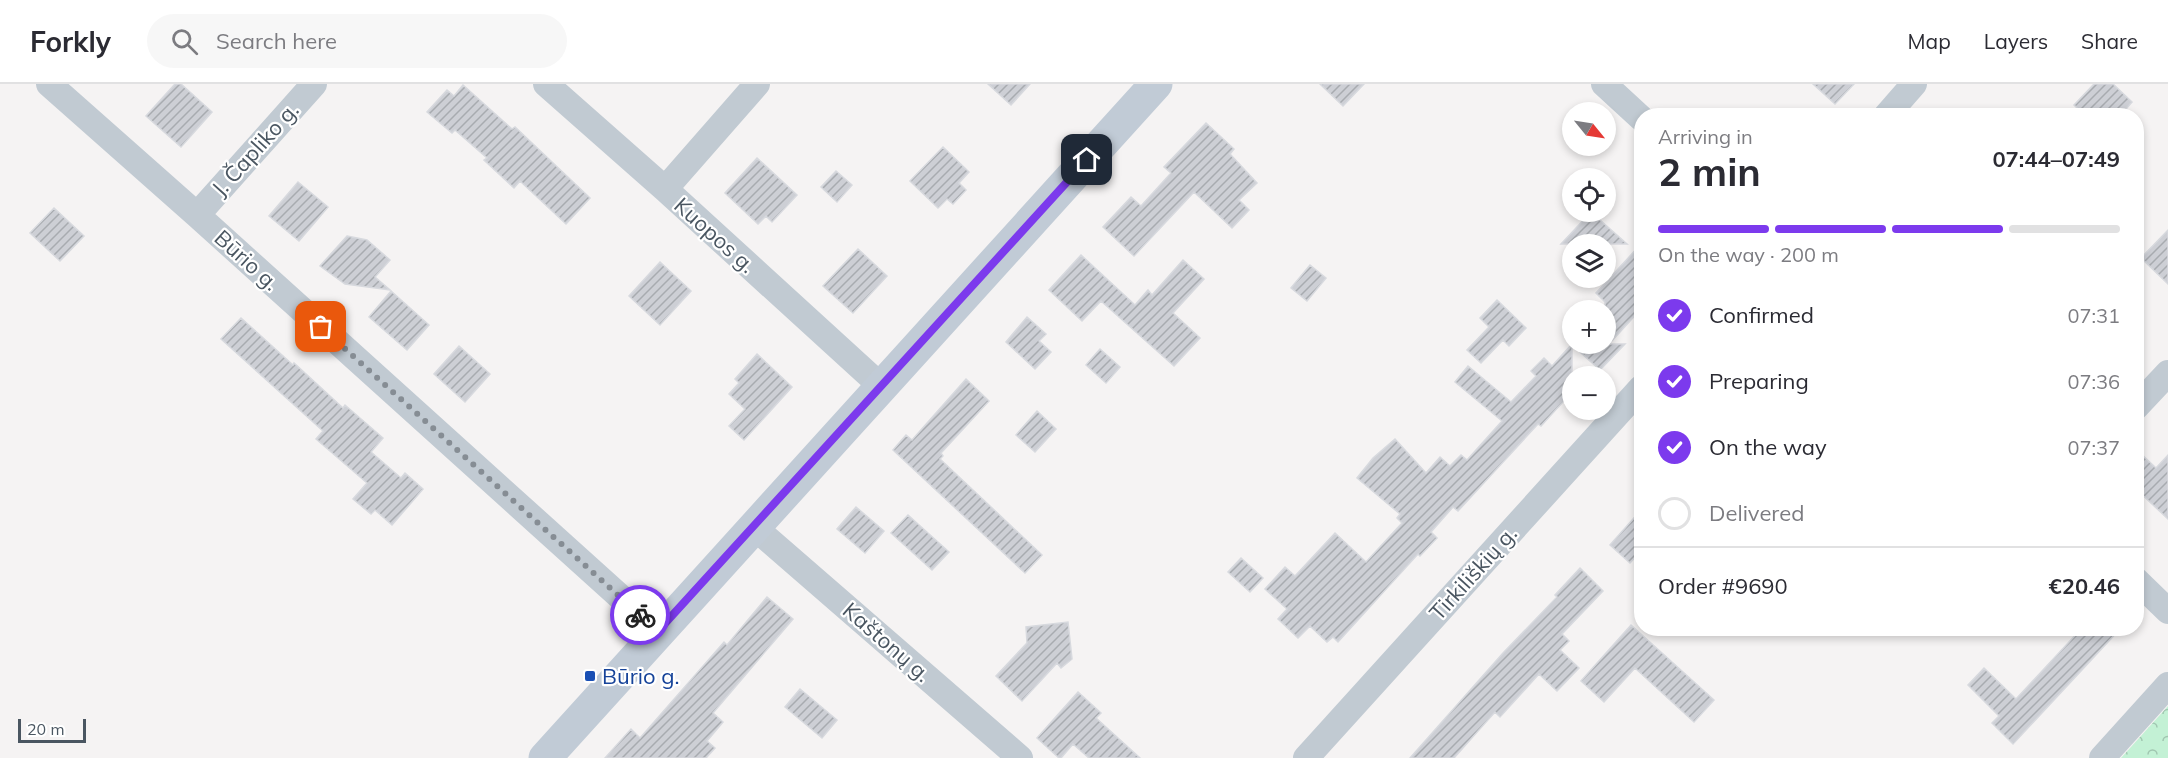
<!DOCTYPE html>
<meta charset="utf-8">
<style>
:root{--surface:#fff;--page:#f7f7f7;--text:#2b2b33;--muted:#7c7c81;--line:#e1e1e2;--accent:#7c3aed}
body{margin:0;font-family:Mulish,sans-serif;background:var(--page);color:var(--text);height:100vh;display:flex;flex-direction:column;font-size:22px;white-space:nowrap}
*{box-sizing:border-box;margin:0}
p{font-size:20px;color:var(--muted)}
.icon{flex:none;width:33px;height:33px;fill:none;stroke:currentColor;stroke-width:2;stroke-linecap:round;stroke-linejoin:round}
.map{position:relative;flex:1;overflow:hidden}
.details{position:absolute;left:1634px;top:24px;width:510px;height:528px;display:flex;flex-direction:column;background:var(--surface);border-radius:24px;box-shadow:0 3px 9px #0003}
.details>*{flex:none}
.needle{width:39px;rotate:120deg}
.buttons{position:absolute;left:1562px;top:18px;display:grid;gap:12px}
.buttons a{display:grid;place-items:center;width:54px;height:54px;border-radius:50%;background:var(--surface);box-shadow:0 3px 9px #0003;font-size:30px}
.scale{position:absolute;left:18px;bottom:15px;width:68px;box-sizing:border-box;padding-left:6px;border:3px solid #4a5661;border-top:0;font-size:16px;line-height:21px;white-space:nowrap;color:#4a5661;-webkit-text-stroke:4px #fff;paint-order:stroke}
.pin{position:absolute;display:grid;place-items:center;width:51px;height:51px;color:#fff;margin:-26px;border-radius:12px;box-shadow:0 3px 9px #0006}
.courier{position:absolute;display:grid;place-items:center;width:60px;height:60px;margin:-30px;border:4px solid #7c3aed;border-radius:50%;background:#fff;color:#222;box-shadow:0 2px 8px #0007}
.head em{font-style:normal;font-weight:700}
.head div{display:flex;flex-direction:column-reverse}
.head{display:flex;align-items:center;justify-content:space-between;height:102px;padding:0 24px}
h1{font-size:39px;font-weight:700;line-height:45px}
.bar{display:grid;grid-template-columns:repeat(4,1fr);gap:9px 6px;align-content:center;height:72px;padding:0 24px}
.bar i{height:8px;border-radius:4px;background:var(--line)}
.bar .on{background:var(--accent)}
.bar p{grid-column:span 4}
.line{display:flex;align-items:center;gap:15px;padding:0 24px;border-top:2px solid var(--line)}
.line div{flex:1}
ol{padding:0 24px;list-style:none}
li{display:flex;align-items:center;gap:18px;height:66px}
li p{margin-inline-start:auto}
li .icon{padding:6px;border-radius:50%;background:var(--accent);color:#fff;stroke-width:4}
li:last-child{color:var(--muted)}
li i{width:33px;height:33px;border:3px solid var(--line);border-radius:50%}
header{display:flex;align-items:center;gap:36px;box-sizing:border-box;height:84px;padding:0 30px;background:var(--surface);border-bottom:2px solid var(--line)}
header strong{font-size:28px}
nav{display:flex;gap:33px;margin-inline-start:auto;font-size:21px}
.search{width:420px;height:54px;background:var(--page);display:flex;align-items:center;gap:15px;box-sizing:border-box;padding:0 21px;border-radius:33px;color:var(--muted);font-size:22px}
.map>svg:first-child{display:block}
.park{fill:url(#park-crowns)}
.building{fill:url(#building-hatch);stroke:#d7d9de;stroke-width:1.5}
.lines{fill:none;stroke-linecap:round;stroke-linejoin:round}
.street{stroke:#c1cad2;stroke-width:26}
.secondary{stroke:#c1cbd6;stroke-width:33}
.done{stroke:#868d94;stroke-width:6;stroke-dasharray:0 10.8}
.route{stroke:#7c3aed;stroke-width:8}
.transit-dot{fill:#1a4fb4;stroke:#fff;stroke-width:2}
.labels{text-anchor:middle;dominant-baseline:central;stroke-width:4.5;stroke-linejoin:round;paint-order:stroke}
.street-label{font-size:22px;fill:#4a5661;stroke:#fff}
.transit-label{font-size:22px;fill:#164399;stroke:#fff;text-anchor:start}
</style>
<header>
<strong>Forkly</strong>
<div class="search"><svg class="icon" aria-label="search" viewBox="0 0 24 24"><circle cx="10" cy="10" r="6"/><path d="M15 15l6 6"/></svg>Search here</div>
<nav><a>Map</a><a>Layers</a><a>Share</a></nav>
</header>
<div class="map">
<svg width="2168" height="674" viewBox="0 0 2168 674">
<defs>
<pattern id="park-crowns" width="20" height="18" patternUnits="userSpaceOnUse" patternTransform="scale(1.5)"><rect width="20" height="18" fill="#c3f1d5"/><path d="M2 6a3 3 0 1 1 6 0M12 15a3 3 0 1 1 6 0" fill="none" stroke="#a0c6b0"/></pattern>
<pattern id="building-hatch" width="6" height="6" patternUnits="userSpaceOnUse" patternTransform="scale(1.5)"><rect width="6" height="6" fill="#cdcfd5"/><path d="M-1 1l2-2M0 6l6-6M5 7l2-2" fill="none" stroke="#a8abb0"/></pattern>
</defs>
<rect width="100%" height="100%" fill="#f5f3f3"/>
<!-- park -->
<path class="park" d="M2168 622V674H2121Z"/>
<!-- building -->
<path class="building" d="M175 0H181L212 28 181 63 146 32Z
M988 0H1030L1011 21Z
M1320 0H1364L1343 22Z
M1813 0H1854L1835 20Z
M2094 0H2113L2132 18 2120 32H2085L2074 21Z
M463 1 512 45 515 43 590 114 566 140 520 97 514 104 484 76 487 74 455 46 452 49 427 28 447 6 454 12Z
M1206 39 1234 65 1230 70 1257 99 1239 116 1249 126 1232 144 1194 108 1134 172 1103 143 1131 113 1141 122 1171 89 1164 83Z
M943 63 969 88 959 99 966 106 953 120 947 115 938 124 910 97Z
M757 74 797 111 772 138 766 132 758 140 725 109Z
M836 87 852 101 837 118 821 103Z
M298 98 328 123 299 157 269 132Z
M54 124 84 152 60 177 30 149Z
M1591 128 1627 160H1561Z
M2168 146V200L2141 174Z
M347 152 367 156 390 176 375 193 390 206 345 200 320 182Z
M1641 160V225L1609 260H1625L1600 286 1571 260H1605V218L1596 209Z
M858 165 887 192 853 229 823 202Z
M1081 171 1135 221 1148 206 1152 211 1183 176 1204 195 1173 229 1200 254 1174 282 1101 217 1082 237 1049 206Z
M660 178 691 207 660 241 629 212Z
M1310 181 1326 194 1307 217 1291 204Z
M391 207 429 241 407 266 369 233Z
M1497 216 1526 244 1509 262 1503 256 1481 279 1467 266 1489 243 1480 234Z
M1027 233 1046 250 1039 257 1051 268 1035 285 1006 258Z
M241 234 293 281 294 279 343 324 345 321 383 354 371 368 401 394 405 389 423 405 392 441 375 426 371 430 353 415 367 399 316 355 323 347 221 255Z
M1572 260V308L1541 342 1538 340 1458 427 1453 423 1431 448 1437 454 1420 472 1418 470 1338 558 1333 553 1327 558 1310 542 1298 554 1278 535 1287 525 1265 505 1285 483 1295 492 1335 449 1366 478 1402 439 1397 434 1400 430 1357 394 1373 374 1395 355 1426 389 1440 373 1450 382 1461 371 1467 376 1502 337 1455 298 1468 282 1511 318 1536 292 1531 287 1544 274 1552 282Z
M459 262 490 290 465 318 434 290Z
M1100 265 1120 283 1106 299 1086 281Z
M757 270 792 303 744 356 729 342 745 325 729 310 739 299 735 295Z
M966 295 989 317 941 369 943 372 940 375 1042 471 1025 489 893 366 906 351 912 356Z
M1037 327 1056 345 1035 368 1016 351Z
M2136 365 2156 384 2168 371V435L2136 405Z
M856 423 884 447 865 469 837 445Z
M1641 426V467L1630 479 1610 461Z
M908 431 949 468 932 486 891 449Z
M1241 474 1263 494 1250 508 1228 488Z
M1580 484 1603 507 1562 550 1569 557 1560 566 1579 584 1557 607 1539 590 1500 633 1495 628 1454 674H1410L1503 569 1557 513 1555 511Z
M767 513 793 535 713 629 723 638 707 657 715 664 706 674H605L631 645 640 654 724 558 727 561Z
M1068 538 1072 575 1061 584 1057 579 1022 617 996 592 1027 559 1026 543Z
M1631 541 1714 616 1694 638 1635 584 1604 618 1581 597Z
M2082 544H2121L2013 660 1992 639 1999 632 1968 601 1984 584 2016 615Z
M800 605 837 636 822 654 785 623Z
M1078 608 1101 629 1096 634 1140 674H1089L1073 660 1061 674H1059L1037 654Z"/>
<g class="lines">
<!-- street -->
<path class="street" d="M49 0 197 131 658 547
M546 0 665 105 882 303
M1604 0 1641 34
M1886 32 1914 0
M665 105 757 0
M197 131 314 0
M2136 323 2168 289
M754 443 1020 674
M2136 496 2168 527
M1306 674 1641 304
M2102 674 2168 601"/>
<!-- secondary -->
<path class="secondary" d="M545 674 1156 0"/>
</g>
<g class="lines">
<!-- done -->
<path class="done" d="M321 243 640 531"/>
<!-- route -->
<path class="route" d="M640 531 658 547 1087 76"/>
</g>
<!-- markers -->
<rect class="transit-dot" x="584" y="586" width="12" height="12" rx="3"/>
<g class="labels">
<!-- street labels -->
<g class="street-label">
<text transform="translate(255 65) rotate(-48)">J. Čapliko g.</text>
<text transform="translate(715 151) rotate(42)">Kuopos g.</text>
<text transform="translate(247 176) rotate(42)">Būrio g.</text>
<text transform="translate(1473 489) rotate(-48)">Tirkiliškių g.</text>
<text transform="translate(887 558) rotate(41)">Kaštonų g.</text>
</g>
<!-- transit labels -->
<g class="transit-label">
<text x="602" y="592">Būrio g.</text>
</g>
</g>
</svg>
<div class="buttons">
<a><svg class="needle" viewBox="-14 -14 28 28"><path d="M0-13l5 13h-10z" fill="#e53935"/><path d="M0 13l5-13h-10z" fill="#7c7c81"/></svg></a>
<a><svg class="icon" aria-label="locate" viewBox="0 0 24 24"><circle cx="12" cy="12" r="6"/><path d="M12 2v4M12 18v4M2 12h4M18 12h4"/></svg></a>
<a><svg class="icon" aria-label="layers" viewBox="0 0 24 24"><path d="M12 4l9 5-9 5-9-5zM3 14l9 5 9-5"/></svg></a>
<a>+</a>
<a>−</a>
</div>
<div class="scale">20 m</div>
<div class="pin" style="left:321px;top:243px;background:#ea580c"><svg class="icon" aria-label="bag" viewBox="0 0 24 24"><path d="M5 8h14l-1 12H6zM9 8a3 3 0 0 1 6 0"/></svg></div>
<div class="pin" style="left:1087px;top:76px;background:#1f2937"><svg class="icon" aria-label="home" viewBox="0 0 24 24"><path d="M3 11l9-7 9 7M6 9v11h12V9"/></svg></div>
<div class="courier" style="left:640px;top:531px"><svg class="icon" aria-label="bike" viewBox="0 0 24 24"><circle cx="6" cy="16" r="4"/><circle cx="18" cy="16" r="4"/><path d="M6 16l4-8h5l3 8M10 8l3 8H6M13 5h3"/></svg></div>
<section class="details">
<div class="head"><div><h1>2 min</h1><p>Arriving in</p></div><em>07:44–07:49</em></div>
<div class="bar"><i class="on"></i><i class="on"></i><i class="on"></i><i></i><p>On the way · 200 m</p></div>
<ol>
<li><svg class="icon" aria-label="check" viewBox="0 0 24 24"><path d="M5 12l5 5 9-10"/></svg>Confirmed<p>07:31</p></li>
<li><svg class="icon" aria-label="check" viewBox="0 0 24 24"><path d="M5 12l5 5 9-10"/></svg>Preparing<p>07:36</p></li>
<li><svg class="icon" aria-label="check" viewBox="0 0 24 24"><path d="M5 12l5 5 9-10"/></svg>On the way<p>07:37</p></li>
<li><i></i>Delivered</li>
</ol>
<div class="line" style="height:78px"><div>Order #9690</div><b>€20.46</b></div>
</section>
</div>
